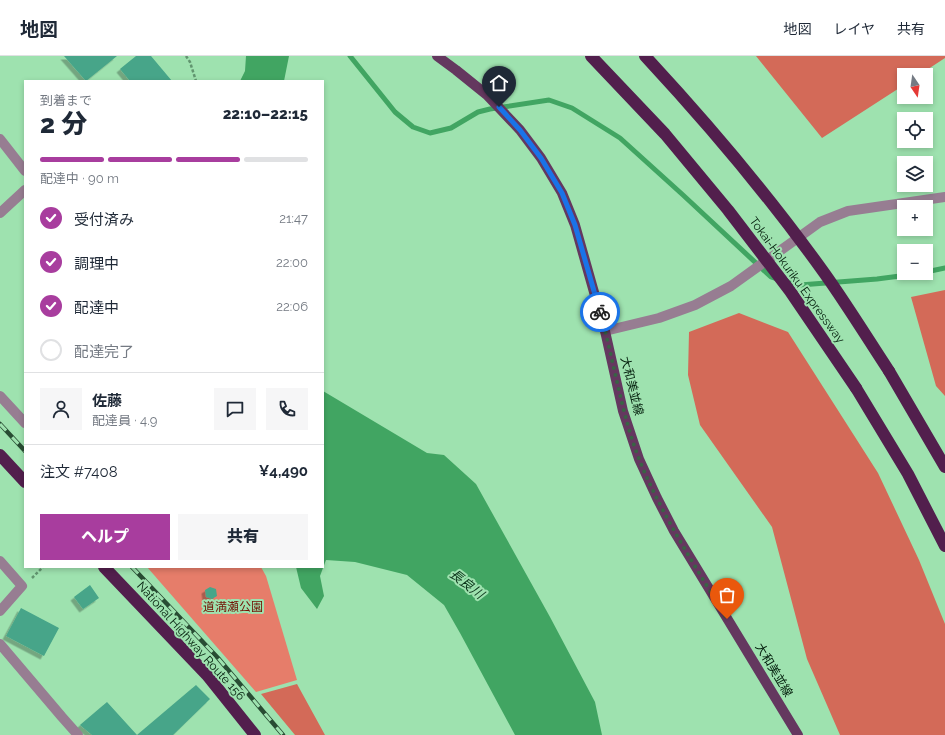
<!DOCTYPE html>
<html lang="ja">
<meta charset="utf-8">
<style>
:root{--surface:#fff;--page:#f6f6f7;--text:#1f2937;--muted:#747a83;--line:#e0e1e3;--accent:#a83d9e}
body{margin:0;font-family:Raleway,"Noto Sans JP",sans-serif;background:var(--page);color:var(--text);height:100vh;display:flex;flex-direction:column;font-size:15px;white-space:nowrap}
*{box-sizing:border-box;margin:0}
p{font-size:13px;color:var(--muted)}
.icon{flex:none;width:22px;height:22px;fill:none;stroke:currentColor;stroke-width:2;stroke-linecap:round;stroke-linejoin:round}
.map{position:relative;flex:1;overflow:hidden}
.drawer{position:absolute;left:24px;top:24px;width:300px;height:488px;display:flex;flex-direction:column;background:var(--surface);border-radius:0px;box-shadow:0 2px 6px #0003}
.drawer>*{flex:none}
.needle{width:26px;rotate:167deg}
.buttons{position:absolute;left:897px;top:12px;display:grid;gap:8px}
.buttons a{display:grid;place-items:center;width:36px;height:36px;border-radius:0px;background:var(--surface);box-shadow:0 2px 6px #0003;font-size:20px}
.pin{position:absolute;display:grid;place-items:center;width:34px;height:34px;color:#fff;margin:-41px -17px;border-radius:50% 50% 50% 0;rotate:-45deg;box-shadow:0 0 4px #0007}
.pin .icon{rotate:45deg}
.courier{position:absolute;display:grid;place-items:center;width:40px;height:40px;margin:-20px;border:3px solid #1a73e8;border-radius:50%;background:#fff;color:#222;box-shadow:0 1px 5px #0007}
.overview em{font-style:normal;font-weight:800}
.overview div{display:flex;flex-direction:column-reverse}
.overview{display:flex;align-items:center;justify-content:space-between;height:68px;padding:0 16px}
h1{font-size:26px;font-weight:800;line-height:30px}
.bar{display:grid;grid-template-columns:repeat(4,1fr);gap:6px 4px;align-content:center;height:48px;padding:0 16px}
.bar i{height:5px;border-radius:3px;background:var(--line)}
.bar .current{background:var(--accent)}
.bar p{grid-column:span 4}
.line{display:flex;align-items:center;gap:10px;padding:0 16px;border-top:1px solid var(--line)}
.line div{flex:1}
.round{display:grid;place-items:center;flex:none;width:42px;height:42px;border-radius:0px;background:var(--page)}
ol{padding:0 16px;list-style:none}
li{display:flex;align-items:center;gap:12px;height:44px}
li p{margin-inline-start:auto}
li .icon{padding:4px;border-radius:50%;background:var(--accent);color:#fff;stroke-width:4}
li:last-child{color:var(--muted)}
li i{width:22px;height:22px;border:2px solid var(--line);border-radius:50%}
.button{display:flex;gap:8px;margin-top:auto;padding:8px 16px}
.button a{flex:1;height:46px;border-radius:0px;background:var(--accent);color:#fff;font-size:16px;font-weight:800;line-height:46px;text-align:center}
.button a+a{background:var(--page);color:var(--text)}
header{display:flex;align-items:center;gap:24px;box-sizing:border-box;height:56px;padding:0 20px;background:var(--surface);border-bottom:1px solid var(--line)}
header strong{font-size:19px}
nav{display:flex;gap:22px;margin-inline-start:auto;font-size:14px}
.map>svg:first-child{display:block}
.green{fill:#e67d6a}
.forest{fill:#d36a58}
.water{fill:#41a562}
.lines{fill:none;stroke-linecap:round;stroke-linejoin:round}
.stream{stroke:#41a562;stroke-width:5}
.building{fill:#46a589;filter:url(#shadow)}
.path{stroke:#61956f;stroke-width:2.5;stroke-dasharray:3 2;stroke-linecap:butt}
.street{stroke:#977d92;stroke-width:10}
.primary{stroke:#64385f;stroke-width:10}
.highway{stroke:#521f4d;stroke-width:12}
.rail-casing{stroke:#284c33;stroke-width:4.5}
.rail{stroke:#9ee2af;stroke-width:3;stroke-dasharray:9;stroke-linecap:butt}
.highway-bridge{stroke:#521f4d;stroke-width:12}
.done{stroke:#396345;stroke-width:4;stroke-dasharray:0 7.2}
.route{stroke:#1a73e8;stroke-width:5}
.labels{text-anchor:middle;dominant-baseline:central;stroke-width:4;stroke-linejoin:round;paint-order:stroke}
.street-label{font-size:12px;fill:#031e0c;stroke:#9ee2af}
.park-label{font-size:12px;fill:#721104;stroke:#9ee2af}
.water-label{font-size:13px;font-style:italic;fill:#0b341a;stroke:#9ee2af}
</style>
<header>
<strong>地図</strong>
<nav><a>地図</a><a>レイヤ</a><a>共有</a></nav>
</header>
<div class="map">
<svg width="945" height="679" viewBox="0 0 945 679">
<defs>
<filter id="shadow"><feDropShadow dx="-3.5" dy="3.5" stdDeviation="0" flood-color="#0004"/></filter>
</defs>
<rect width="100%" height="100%" fill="#9ee2af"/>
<!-- green -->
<path class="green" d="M147 511H261L266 520 297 624 256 636Z"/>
<!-- forest -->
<path class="forest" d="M756 0H945V2L919 19H904V29L822 82Z
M945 234V340L936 330 911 241Z
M739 257 788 276 878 417 919 504 945 568V679H840L807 603 772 471 700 369 688 319 689 276Z
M297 628 325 679H295L261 638Z"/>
<!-- water -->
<path class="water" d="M246 0H289L284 25H240L245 15Z
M323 335 427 397 444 399 476 428 550 561 595 646 602 679H515L460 577 444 549 407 519 355 506 326 504 320 520 324 540 317 553 301 532 296 511H323Z"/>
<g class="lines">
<!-- stream -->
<path class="stream" d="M350 0 395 56 413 71 430 77 451 72 478 56 490 53 549 44 572 52 620 82 683 139 771 221 777 223
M926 216 945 212
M785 225 800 229 877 223 923 217"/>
</g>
<!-- building -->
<path class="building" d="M64 0H117L86 25Z
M136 0H151L172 25H130L120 13Z
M90 529 99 542 83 553 74 541Z
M210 531 216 533 217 540 212 543 206 541 205 534Z
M21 552 59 572 44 600 6 580Z
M196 629 210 643 173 679H137Z
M107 646 137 679H92L80 669Z"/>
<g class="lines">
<!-- path -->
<path class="path" d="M186 0 190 6 196 25
M32 522 43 511"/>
<!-- street -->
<path class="street" d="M0 83 25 115
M0 157 25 134
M605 275 659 262 695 249 731 230 820 166 848 155 945 141
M0 340 25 367
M0 505 22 530 0 555
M0 588 62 661 78 679"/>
<!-- primary -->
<path class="primary" d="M437 0 456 14 487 39 520 74 541 102 562 137 575 169 605 275 623 355 639 403 657 442 674 475 798 679"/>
<!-- highway -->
<path class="highway" d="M889 315 945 411
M856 332 908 418 945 490
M0 399 25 426
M104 511 207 619 255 679"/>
<defs>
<path id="rail" d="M0 368 25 395
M132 511 218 602 283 679"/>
</defs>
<!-- rail casing -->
<use href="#rail" class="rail-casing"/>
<!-- rail -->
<use href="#rail" class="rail"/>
<!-- highway-bridge -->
<path class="highway-bridge" d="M591 0 665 78 728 154 790 235 856 332
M645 0C709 69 770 141 825 218 847 249 868 283 889 315"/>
</g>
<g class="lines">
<!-- done -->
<path class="done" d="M600 256C614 305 621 356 639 403 662 460 696 511 727 563"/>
<!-- route -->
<path class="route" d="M499 51 520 74 541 102 562 137 575 169 600 256"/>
</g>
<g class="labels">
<!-- street labels -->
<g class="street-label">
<text transform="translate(797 224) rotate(54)">Tokai-Hokuriku Expressway</text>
<text transform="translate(632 330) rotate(76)">大和美並線</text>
<text transform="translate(191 585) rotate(48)">National Highway Route 156</text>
<text transform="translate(774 614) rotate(59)">大和美並線</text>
</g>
<!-- park labels -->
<g class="park-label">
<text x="233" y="551">道満瀬公園</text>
</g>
<!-- water labels -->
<g class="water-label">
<text transform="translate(467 528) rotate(38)">長良川</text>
</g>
</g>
</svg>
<div class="buttons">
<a><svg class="needle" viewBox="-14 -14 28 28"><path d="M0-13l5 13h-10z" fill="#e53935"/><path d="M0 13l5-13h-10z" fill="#747a83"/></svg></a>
<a><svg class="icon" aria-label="locate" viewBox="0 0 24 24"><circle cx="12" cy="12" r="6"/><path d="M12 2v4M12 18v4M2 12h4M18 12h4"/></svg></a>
<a><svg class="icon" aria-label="layers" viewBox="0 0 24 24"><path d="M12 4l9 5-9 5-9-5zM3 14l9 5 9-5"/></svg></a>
<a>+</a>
<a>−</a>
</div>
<div class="pin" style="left:727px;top:563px;background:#ea580c"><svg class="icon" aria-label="bag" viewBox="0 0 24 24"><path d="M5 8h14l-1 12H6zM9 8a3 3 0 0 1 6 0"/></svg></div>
<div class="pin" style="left:499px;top:51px;background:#1f2937"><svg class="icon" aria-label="home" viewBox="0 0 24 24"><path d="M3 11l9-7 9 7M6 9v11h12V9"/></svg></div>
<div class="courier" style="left:600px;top:256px"><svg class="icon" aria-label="bike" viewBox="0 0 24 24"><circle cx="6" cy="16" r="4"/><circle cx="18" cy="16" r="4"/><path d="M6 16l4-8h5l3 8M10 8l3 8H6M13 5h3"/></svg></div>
<section class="drawer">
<div class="overview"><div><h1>2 分</h1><p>到着まで</p></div><em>22:10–22:15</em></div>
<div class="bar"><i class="current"></i><i class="current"></i><i class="current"></i><i></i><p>配達中 · 90 m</p></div>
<ol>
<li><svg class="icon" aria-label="check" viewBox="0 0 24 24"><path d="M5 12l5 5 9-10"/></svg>受付済み<p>21:47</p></li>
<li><svg class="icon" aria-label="check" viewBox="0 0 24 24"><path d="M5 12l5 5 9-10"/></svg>調理中<p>22:00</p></li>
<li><svg class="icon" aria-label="check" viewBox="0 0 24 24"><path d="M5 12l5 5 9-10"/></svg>配達中<p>22:06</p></li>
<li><i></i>配達完了</li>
</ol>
<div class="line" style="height:72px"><a class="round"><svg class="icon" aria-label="person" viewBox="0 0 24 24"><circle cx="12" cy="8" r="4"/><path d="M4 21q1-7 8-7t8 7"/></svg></a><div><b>佐藤</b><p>配達員 · 4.9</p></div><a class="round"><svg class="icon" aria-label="chat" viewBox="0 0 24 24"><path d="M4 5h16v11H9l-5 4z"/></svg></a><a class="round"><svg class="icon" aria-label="phone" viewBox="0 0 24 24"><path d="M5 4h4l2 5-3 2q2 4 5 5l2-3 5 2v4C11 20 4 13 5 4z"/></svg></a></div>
<div class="line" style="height:52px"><div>注文 #7408</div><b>¥4,490</b></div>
<div class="button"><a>ヘルプ</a><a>共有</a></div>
</section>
</div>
